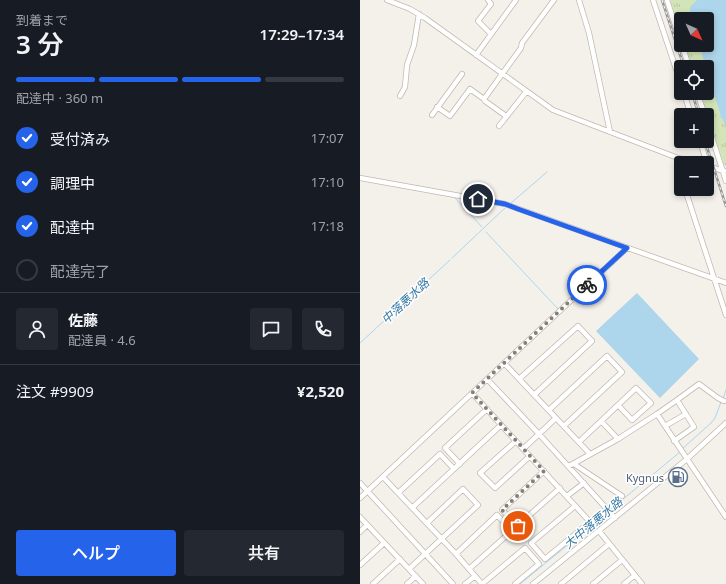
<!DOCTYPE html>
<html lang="ja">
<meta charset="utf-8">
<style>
:root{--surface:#171b24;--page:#242831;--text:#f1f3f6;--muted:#9ea1a6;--line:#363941;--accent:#2563eb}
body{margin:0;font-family:"Noto Sans","Noto Sans JP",sans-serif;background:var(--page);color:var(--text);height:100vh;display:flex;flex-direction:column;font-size:15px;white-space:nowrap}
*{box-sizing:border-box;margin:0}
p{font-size:13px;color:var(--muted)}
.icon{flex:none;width:22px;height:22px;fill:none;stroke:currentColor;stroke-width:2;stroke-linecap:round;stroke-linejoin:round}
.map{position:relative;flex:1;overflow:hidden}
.details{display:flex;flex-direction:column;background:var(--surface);width:360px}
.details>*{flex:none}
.needle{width:26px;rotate:135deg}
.tools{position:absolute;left:314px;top:12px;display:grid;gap:8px}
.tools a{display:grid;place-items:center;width:40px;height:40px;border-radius:4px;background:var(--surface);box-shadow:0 2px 6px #0003;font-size:20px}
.pin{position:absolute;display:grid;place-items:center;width:34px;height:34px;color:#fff;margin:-17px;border:2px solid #fff;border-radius:50%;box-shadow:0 1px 4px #0007}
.courier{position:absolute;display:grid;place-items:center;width:40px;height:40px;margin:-20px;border:3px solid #2563eb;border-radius:50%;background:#fff;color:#222;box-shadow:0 1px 5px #0007}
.head em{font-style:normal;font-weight:600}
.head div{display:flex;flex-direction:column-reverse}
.head{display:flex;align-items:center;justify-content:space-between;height:68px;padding:0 16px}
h1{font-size:26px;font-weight:600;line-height:30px}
.bar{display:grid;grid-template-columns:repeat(4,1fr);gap:6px 4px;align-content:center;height:48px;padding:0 16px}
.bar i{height:5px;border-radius:3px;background:var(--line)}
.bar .on{background:var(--accent)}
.bar p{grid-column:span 4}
.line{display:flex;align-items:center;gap:10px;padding:0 16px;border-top:1px solid var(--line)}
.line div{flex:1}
.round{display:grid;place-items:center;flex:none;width:42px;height:42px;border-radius:4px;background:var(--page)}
ol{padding:0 16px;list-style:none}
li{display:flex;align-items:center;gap:12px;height:44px}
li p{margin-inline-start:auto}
li .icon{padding:4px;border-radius:50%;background:var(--accent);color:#fff;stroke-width:4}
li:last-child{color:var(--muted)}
li i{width:22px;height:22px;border:2px solid var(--line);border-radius:50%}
.button{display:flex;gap:8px;margin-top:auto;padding:8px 16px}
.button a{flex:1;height:46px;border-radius:4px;background:var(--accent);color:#fff;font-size:16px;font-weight:600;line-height:46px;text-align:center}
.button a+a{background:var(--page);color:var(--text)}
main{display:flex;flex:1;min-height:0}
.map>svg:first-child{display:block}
.park{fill:url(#park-tufts)}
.water{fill:#add5eb}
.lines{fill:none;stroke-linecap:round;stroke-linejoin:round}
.stream{stroke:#add5eb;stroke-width:1}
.minor-casing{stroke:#bfb9ae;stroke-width:6}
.minor{stroke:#fff;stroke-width:4.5}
.rail-casing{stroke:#999;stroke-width:2.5}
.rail{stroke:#fff;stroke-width:1;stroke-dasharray:3;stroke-linecap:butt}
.done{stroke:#847f78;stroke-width:4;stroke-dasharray:0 7.2}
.route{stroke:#2563eb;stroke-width:5}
.labels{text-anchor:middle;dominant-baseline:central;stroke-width:3;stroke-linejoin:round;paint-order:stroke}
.service-label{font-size:11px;fill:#4e5e75;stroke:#fff;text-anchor:end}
.water-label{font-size:12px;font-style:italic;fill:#387ba5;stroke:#fff}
</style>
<main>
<section class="details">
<div class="head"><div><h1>3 分</h1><p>到着まで</p></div><em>17:29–17:34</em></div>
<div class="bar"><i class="on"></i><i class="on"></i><i class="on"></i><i></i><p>配達中 · 360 m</p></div>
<ol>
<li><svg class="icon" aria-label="check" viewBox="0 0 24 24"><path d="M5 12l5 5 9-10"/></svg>受付済み<p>17:07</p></li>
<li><svg class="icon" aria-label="check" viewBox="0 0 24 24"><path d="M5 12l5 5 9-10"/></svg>調理中<p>17:10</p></li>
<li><svg class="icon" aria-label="check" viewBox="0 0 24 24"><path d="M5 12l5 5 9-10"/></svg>配達中<p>17:18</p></li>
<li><i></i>配達完了</li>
</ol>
<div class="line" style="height:72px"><a class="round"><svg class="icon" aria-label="person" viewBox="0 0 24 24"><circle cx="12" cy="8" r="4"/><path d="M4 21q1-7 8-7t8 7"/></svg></a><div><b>佐藤</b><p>配達員 · 4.6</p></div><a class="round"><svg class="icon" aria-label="chat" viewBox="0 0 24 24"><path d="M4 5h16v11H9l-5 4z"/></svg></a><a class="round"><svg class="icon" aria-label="phone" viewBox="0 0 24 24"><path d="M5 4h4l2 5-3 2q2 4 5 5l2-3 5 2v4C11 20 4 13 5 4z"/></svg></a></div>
<div class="line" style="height:52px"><div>注文 #9909</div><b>¥2,520</b></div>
<div class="button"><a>ヘルプ</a><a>共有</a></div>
</section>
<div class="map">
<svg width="366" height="584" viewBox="0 0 366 584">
<defs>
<pattern id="park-tufts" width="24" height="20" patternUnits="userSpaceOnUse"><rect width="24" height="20" fill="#d3e5b8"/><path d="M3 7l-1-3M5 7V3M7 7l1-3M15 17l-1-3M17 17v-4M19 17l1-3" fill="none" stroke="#b7c69f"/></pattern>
</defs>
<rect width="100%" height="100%" fill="#f4f1eb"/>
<!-- park -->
<path class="park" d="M310 0H366V166L364 164 340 93H347V67H332L325 45H347V19H321V34Z"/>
<!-- water -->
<path class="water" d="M337 0H366V126L362 118 359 117 361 116 347 71V67H346L339 45H347V19H330V7Z
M277 293 339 359 300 398 236 331Z"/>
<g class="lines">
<!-- stream -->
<path class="stream" d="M95 198 122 227
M151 203 187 172
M126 232 198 309
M92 258 145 208
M0 343 90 260
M363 399 366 390
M322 449 351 423 355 418 361 402
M250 510 320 452
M160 584 248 512"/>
<defs>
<path id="minor" d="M27 0 50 9 65 18 193 110 318 158 335 163
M128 0 131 4 118 21 131 34
M219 0 229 33 250 132
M293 0 321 84
M307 0 321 43
M322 45 329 67
M116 55 156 0
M324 93 331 115
M337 93 345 115
M40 96 45 87 47 65 54 45 59 14
M77 107 90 116 110 89 124 99
M72 115 102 74
M146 116 125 101 124 99 161 48 162 43 194 0
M347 122 366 181
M139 126 166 92
M340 141 345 157V163
M318 158 319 168 321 175
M347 166 364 171
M0 178 145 204 366 283
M325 189 366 315
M144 363 230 454
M127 379 179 434 255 518
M159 379 218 326 232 341 174 395
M112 393 230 522 185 559 171 543 215 506
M317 400 339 384 358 398 364 401
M189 410 247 356 262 372 204 426
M241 421 258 439
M305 426 326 414
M156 441 120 473 135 488 170 456
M314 441 334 427 317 400 297 414 366 517
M219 442 276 388 291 403 272 420 258 405
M163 449 196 418
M100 464 85 448 127 409
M214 464 262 496
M209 466 258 439 297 414
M23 477 96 554 122 584 165 548 179 564 155 584
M0 483 93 584
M38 493 80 454 94 469
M207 496 224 483
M0 498 267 248
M52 508 141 425
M0 517 63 584
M158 526 142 510 184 471
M239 531 282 584
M0 532 7 525
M96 554 137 515 152 531
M0 565 24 543
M49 569 118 505 103 489 67 523
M109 569 200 488
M13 584 40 559
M47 584 56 576
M105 584 115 576
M173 584 327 459 366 423
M201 584 249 544
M233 584 262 560
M264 584 275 575"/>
</defs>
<!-- minor casing -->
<use href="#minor" class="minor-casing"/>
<!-- minor -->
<use href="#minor" class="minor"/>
<defs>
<path id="rail" d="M302 0 324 67
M332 93 339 115
M345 141 366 206"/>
</defs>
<!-- rail casing -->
<use href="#rail" class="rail-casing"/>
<!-- rail -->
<use href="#rail" class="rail"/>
</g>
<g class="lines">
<!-- done -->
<path class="done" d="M158 526 142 510 184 471 112 393 227 285"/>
<!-- route -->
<path class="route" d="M118 199 145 204 158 209 267 248 227 285"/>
</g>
<!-- icons -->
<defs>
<symbol id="fuel-ring" viewBox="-11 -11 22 22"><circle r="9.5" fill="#fff" stroke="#5c6f8a" stroke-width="1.5"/><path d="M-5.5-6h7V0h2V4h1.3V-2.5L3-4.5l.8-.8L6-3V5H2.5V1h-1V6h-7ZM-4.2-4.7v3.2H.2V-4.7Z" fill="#5c6f8a"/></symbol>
</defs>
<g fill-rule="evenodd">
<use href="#fuel-ring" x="307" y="466" width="22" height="22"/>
</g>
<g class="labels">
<!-- service labels -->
<g class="service-label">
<text x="304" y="477">Kygnus</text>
</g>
<!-- water labels -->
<g class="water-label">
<text transform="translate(45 301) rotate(-43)">中落悪水路</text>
<text transform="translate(233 523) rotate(-40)">大中落悪水路</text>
</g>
</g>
</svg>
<div class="tools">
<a><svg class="needle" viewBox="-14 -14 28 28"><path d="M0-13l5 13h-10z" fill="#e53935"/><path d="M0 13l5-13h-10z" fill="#9ea1a6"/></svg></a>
<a><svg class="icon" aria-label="locate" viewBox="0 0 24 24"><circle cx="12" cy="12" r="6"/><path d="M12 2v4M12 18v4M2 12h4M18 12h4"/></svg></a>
<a>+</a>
<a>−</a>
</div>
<div class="pin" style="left:158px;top:526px;background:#ea580c"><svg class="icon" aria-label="bag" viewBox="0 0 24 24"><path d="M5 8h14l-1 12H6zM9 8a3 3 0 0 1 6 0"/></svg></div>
<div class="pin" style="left:118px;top:199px;background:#1f2937"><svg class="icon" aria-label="home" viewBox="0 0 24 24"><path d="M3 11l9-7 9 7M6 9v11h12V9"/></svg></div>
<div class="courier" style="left:227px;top:285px"><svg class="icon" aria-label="bike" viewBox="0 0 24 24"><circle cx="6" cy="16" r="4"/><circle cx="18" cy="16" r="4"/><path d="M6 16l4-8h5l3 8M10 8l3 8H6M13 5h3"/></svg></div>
</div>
</main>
